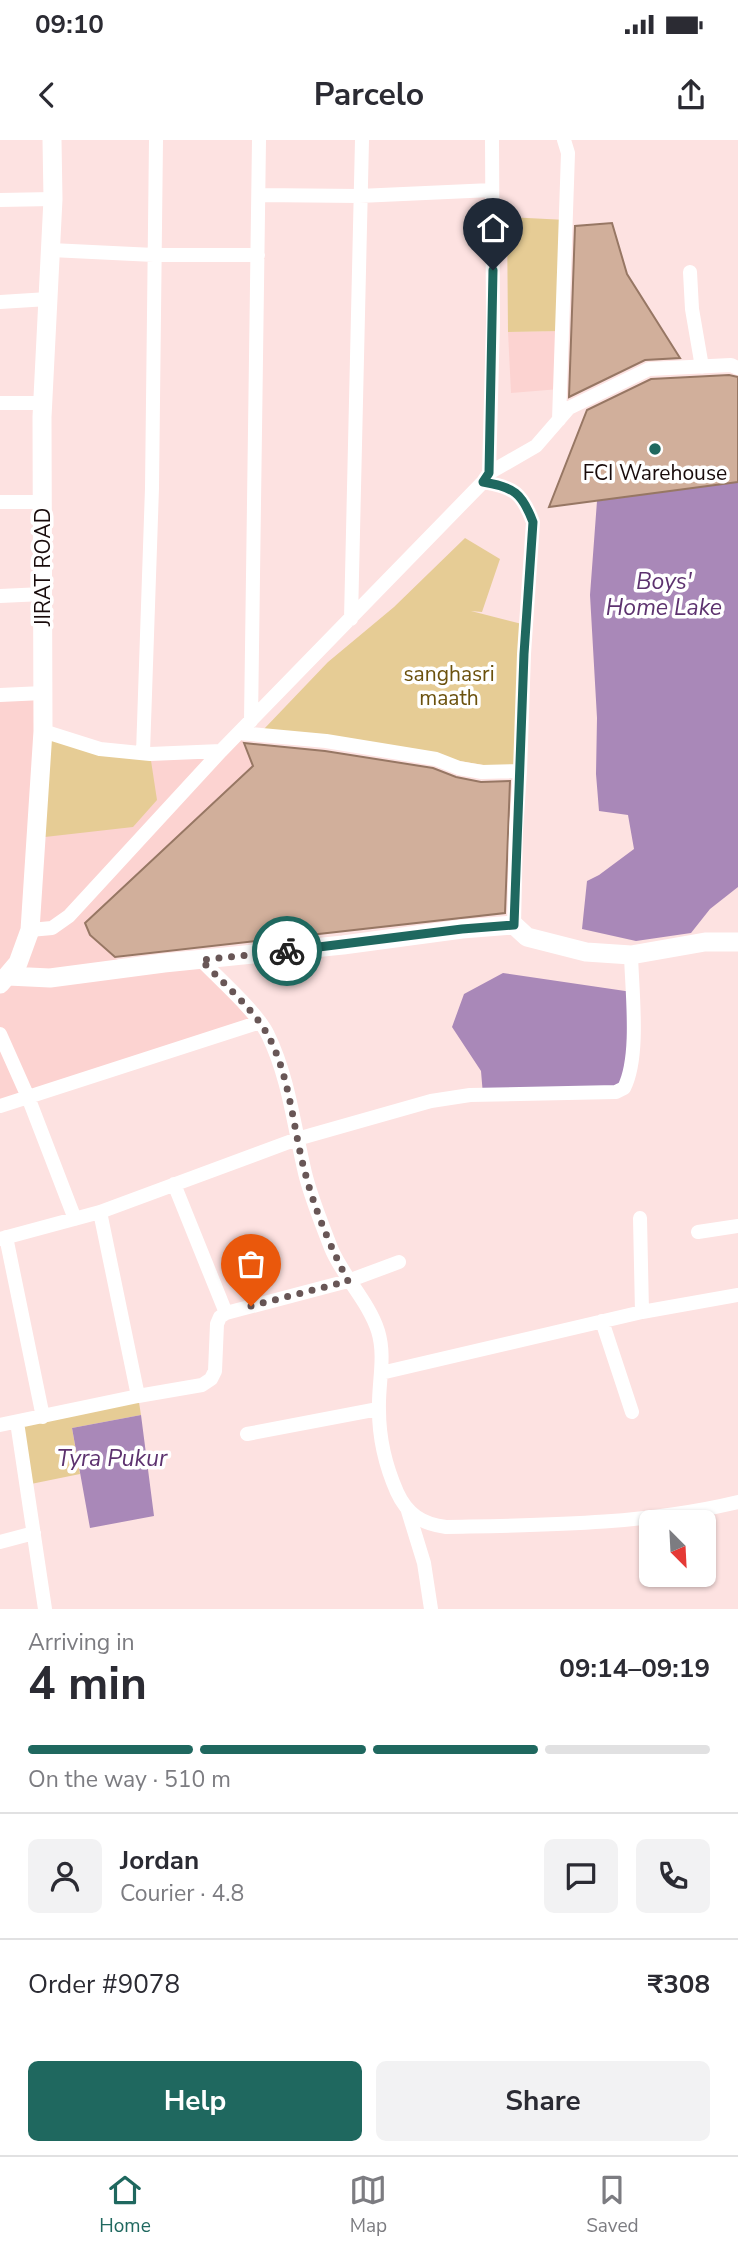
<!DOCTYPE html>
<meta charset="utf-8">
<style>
:root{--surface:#fff;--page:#f2f2f3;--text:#2b2b33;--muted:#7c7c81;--line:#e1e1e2;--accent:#1f685f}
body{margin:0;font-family:"Nunito Sans",sans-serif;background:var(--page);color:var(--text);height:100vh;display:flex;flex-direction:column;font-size:26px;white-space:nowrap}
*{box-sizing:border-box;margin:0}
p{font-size:23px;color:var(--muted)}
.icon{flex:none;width:38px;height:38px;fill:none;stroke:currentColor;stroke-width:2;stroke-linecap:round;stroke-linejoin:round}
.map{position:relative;height:1469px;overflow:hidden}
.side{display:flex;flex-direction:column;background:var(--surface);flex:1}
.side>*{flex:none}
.needle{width:46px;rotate:156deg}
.fabs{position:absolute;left:639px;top:1370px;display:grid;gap:14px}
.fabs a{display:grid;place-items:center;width:77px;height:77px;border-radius:10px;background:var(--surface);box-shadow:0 2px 5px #0004;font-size:35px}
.pin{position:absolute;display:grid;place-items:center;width:60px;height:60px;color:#fff;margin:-72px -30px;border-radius:50% 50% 50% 0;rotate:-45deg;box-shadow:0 0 7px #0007}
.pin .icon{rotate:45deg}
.courier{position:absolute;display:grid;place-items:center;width:70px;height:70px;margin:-35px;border:5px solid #1f685f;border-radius:50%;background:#fff;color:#222;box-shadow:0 2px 9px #0007}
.head em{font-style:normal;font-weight:700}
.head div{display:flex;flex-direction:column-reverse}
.head{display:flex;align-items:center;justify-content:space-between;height:119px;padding:0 28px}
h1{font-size:46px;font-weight:700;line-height:52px}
.bar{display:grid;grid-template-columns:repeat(4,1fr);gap:10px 7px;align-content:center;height:84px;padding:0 28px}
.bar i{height:9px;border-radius:5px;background:var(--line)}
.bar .active{background:var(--accent)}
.bar p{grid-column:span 4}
.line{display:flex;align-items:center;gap:18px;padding:0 28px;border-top:2px solid var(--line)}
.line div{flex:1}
.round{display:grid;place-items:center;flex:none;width:74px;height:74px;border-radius:10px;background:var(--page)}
.button{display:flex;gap:14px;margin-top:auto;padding:14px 28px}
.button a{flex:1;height:80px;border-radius:10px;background:var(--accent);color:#fff;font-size:28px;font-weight:700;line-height:80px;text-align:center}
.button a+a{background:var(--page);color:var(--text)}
.status{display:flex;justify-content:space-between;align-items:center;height:49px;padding:0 35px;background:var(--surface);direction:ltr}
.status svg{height:19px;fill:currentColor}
header{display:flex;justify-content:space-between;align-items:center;height:91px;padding:0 28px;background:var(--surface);font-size:32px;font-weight:700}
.dock{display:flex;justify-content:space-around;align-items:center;height:98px;border-top:2px solid var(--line);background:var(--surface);font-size:19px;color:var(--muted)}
.dock a{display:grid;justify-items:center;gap:4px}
.dock .active{color:var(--accent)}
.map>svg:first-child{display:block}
.built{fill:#fcd3d1}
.green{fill:#e6cc95}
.water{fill:#a988b8}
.building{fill:#d1af9b;stroke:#977764;stroke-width:2}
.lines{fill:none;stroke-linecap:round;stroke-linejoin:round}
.street{stroke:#fff;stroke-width:14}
.secondary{stroke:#fff;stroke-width:19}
.done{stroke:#685656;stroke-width:7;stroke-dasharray:0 12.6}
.route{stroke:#1f685f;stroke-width:9}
.poi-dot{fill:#1f685f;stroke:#fff;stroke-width:2.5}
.labels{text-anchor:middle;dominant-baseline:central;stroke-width:7;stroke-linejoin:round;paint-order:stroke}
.poi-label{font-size:21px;fill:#180b0b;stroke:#fff}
.street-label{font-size:21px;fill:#180b0b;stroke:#fff}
.park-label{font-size:21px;fill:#6b510d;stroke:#fff}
.water-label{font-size:23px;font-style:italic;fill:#5d326f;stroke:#fff}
</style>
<div class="status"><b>09:10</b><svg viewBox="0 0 49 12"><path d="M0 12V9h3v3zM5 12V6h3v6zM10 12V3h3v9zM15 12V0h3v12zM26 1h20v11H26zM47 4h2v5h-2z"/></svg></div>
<header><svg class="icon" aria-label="back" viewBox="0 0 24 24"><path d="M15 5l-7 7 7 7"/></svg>Parcelo<svg class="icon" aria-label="share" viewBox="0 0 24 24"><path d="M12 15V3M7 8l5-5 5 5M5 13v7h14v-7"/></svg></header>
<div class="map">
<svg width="738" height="1469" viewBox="0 0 738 1469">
<rect width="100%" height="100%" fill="#fde2e1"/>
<!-- built -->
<path class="built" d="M562 191 560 249 511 253 508 192Z
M43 553V591L150 614 221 611 239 593 253 626 85 783 90 795 127 828 201 820 260 882 0 966V555Z"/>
<!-- green -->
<path class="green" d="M507 77 566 80 562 191 508 192Z
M465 398 500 419 482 472 471 471 526 485 520 631 264 589 328 522 394 467Z
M43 591 150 614 157 660 133 687 36 698Z
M138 1256 141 1275 72 1288 80 1334 26 1345 17 1282Z"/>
<!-- water -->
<path class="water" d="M738 342V747L710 769 691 793 636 801 582 789 587 741 599 735 634 709 628 675 599 671 596 634 597 578 590 455 597 361Z
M503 833 632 852 624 948 483 955 481 931 452 887 464 854Z
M141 1275 154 1376 90 1388 72 1288Z"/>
<!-- building -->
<path class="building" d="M612 83 627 134 680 218 645 220 569 257 575 86Z
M729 235 738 237V342L549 367 587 270 651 239Z
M244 603 325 611 433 628 456 637 481 642 510 641 505 773 115 817 90 795 85 783 253 626Z"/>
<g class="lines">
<!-- street -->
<path class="street" d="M259 55 359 56 492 50
M0 60 53 59
M51 110 154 115H258
M690 132 692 169 702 227
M0 162 48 159
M0 263H43
M559 280 568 13 564 0
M489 333 536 306 569 268 649 229 731 225 738 228
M483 342C514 347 522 353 533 382L524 514 520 631
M0 362H43
M0 456 43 454
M351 479 362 0
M0 555 43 553
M251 581 259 0
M43 591 100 609 150 614 221 611
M239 593 326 601 436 619 459 628 482 632 520 631 516 691 514 785
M143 613 152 348 156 0
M30 790 52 788 69 776 221 611 483 342 489 333 493 183 492 0
M201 820C219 839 258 873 268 895 289 938 294 987 305 1033 311 1058 322 1084 331 1108 343 1137 369 1162 378 1191 386 1217 378 1243 379 1270 379 1298 386 1327 397 1352 407 1374 422 1384 446 1387 544 1385 642 1385 738 1362
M0 894 28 957 75 1079
M0 966 260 882
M174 1044 226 1173
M100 1072 138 1256
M640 1078 642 1172
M698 1092 738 1086
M6 1097 43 1277
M0 1099 100 1072 297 999 431 961 470 955 616 952 624 948C640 917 632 852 631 815
M602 1181 632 1272
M381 1233 642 1172 738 1155
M17 1282 45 1469
M0 1285 138 1256 202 1245 211 1239 215 1231 217 1184 220 1177 226 1173 348 1141 399 1122
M247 1294 378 1269
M408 1371 424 1423 431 1469
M0 1402 34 1393"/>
<!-- secondary -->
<path class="secondary" d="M8 836 50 838 164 823 343 805 462 789 514 785 527 797 586 812 631 815 705 802H738
M0 844 18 823 30 790 43 591 42 277 53 59 52 0"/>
</g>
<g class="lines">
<!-- done -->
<path class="done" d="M251 1166 348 1141C331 1108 316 1073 306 1036 293 991 290 932 266 892 252 868 221 841 201 820L287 811"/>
<!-- route -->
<path class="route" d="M287 811 462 789 514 785 524 514 533 382C522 353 514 347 483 342L489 333 493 130"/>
</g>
<!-- markers -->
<circle class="poi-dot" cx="655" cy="309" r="7"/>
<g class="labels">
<!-- poi labels -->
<g class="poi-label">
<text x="655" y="333">FCI Warehouse</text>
</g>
<!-- street labels -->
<g class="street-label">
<text transform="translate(43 427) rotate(-90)">JIRAT ROAD</text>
</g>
<!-- park labels -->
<g class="park-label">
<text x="449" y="534">sanghasri<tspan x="449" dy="24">maath</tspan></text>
</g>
<!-- water labels -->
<g class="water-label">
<text x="664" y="441">Boys'<tspan x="664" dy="26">Home Lake</tspan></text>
<text x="112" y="1318">Tyra Pukur</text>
</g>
</g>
</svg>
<div class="fabs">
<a><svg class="needle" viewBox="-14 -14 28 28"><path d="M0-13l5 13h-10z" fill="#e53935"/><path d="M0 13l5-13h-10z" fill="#7c7c81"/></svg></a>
</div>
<div class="pin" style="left:251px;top:1166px;background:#ea580c"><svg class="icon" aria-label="bag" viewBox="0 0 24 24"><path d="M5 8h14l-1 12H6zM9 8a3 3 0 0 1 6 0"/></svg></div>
<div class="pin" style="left:493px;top:130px;background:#1f2937"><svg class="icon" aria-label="home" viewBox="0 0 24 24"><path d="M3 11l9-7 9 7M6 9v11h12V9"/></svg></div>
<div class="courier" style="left:287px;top:811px"><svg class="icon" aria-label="bike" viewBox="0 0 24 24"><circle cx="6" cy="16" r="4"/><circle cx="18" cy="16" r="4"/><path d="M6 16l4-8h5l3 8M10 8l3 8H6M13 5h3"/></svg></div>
</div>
<section class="side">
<div class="head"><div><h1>4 min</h1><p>Arriving in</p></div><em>09:14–09:19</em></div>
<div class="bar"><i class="active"></i><i class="active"></i><i class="active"></i><i></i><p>On the way · 510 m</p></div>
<div class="line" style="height:126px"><a class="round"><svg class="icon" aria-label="person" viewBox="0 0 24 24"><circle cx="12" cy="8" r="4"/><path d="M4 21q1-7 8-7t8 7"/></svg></a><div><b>Jordan</b><p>Courier · 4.8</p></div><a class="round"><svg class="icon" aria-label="chat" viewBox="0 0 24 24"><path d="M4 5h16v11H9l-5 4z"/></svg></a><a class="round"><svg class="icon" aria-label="phone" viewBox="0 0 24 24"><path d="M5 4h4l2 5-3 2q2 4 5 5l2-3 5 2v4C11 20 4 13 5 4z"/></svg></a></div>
<div class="line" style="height:91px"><div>Order #9078</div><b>₹308</b></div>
<div class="button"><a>Help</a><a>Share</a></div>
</section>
<nav class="dock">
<a class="active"><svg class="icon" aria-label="home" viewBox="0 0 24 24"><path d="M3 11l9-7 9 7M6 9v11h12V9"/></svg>Home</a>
<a><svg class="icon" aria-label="map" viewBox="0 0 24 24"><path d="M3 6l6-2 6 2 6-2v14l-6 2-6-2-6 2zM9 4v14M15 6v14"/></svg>Map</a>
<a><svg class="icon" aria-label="saved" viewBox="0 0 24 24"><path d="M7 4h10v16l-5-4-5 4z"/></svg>Saved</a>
</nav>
